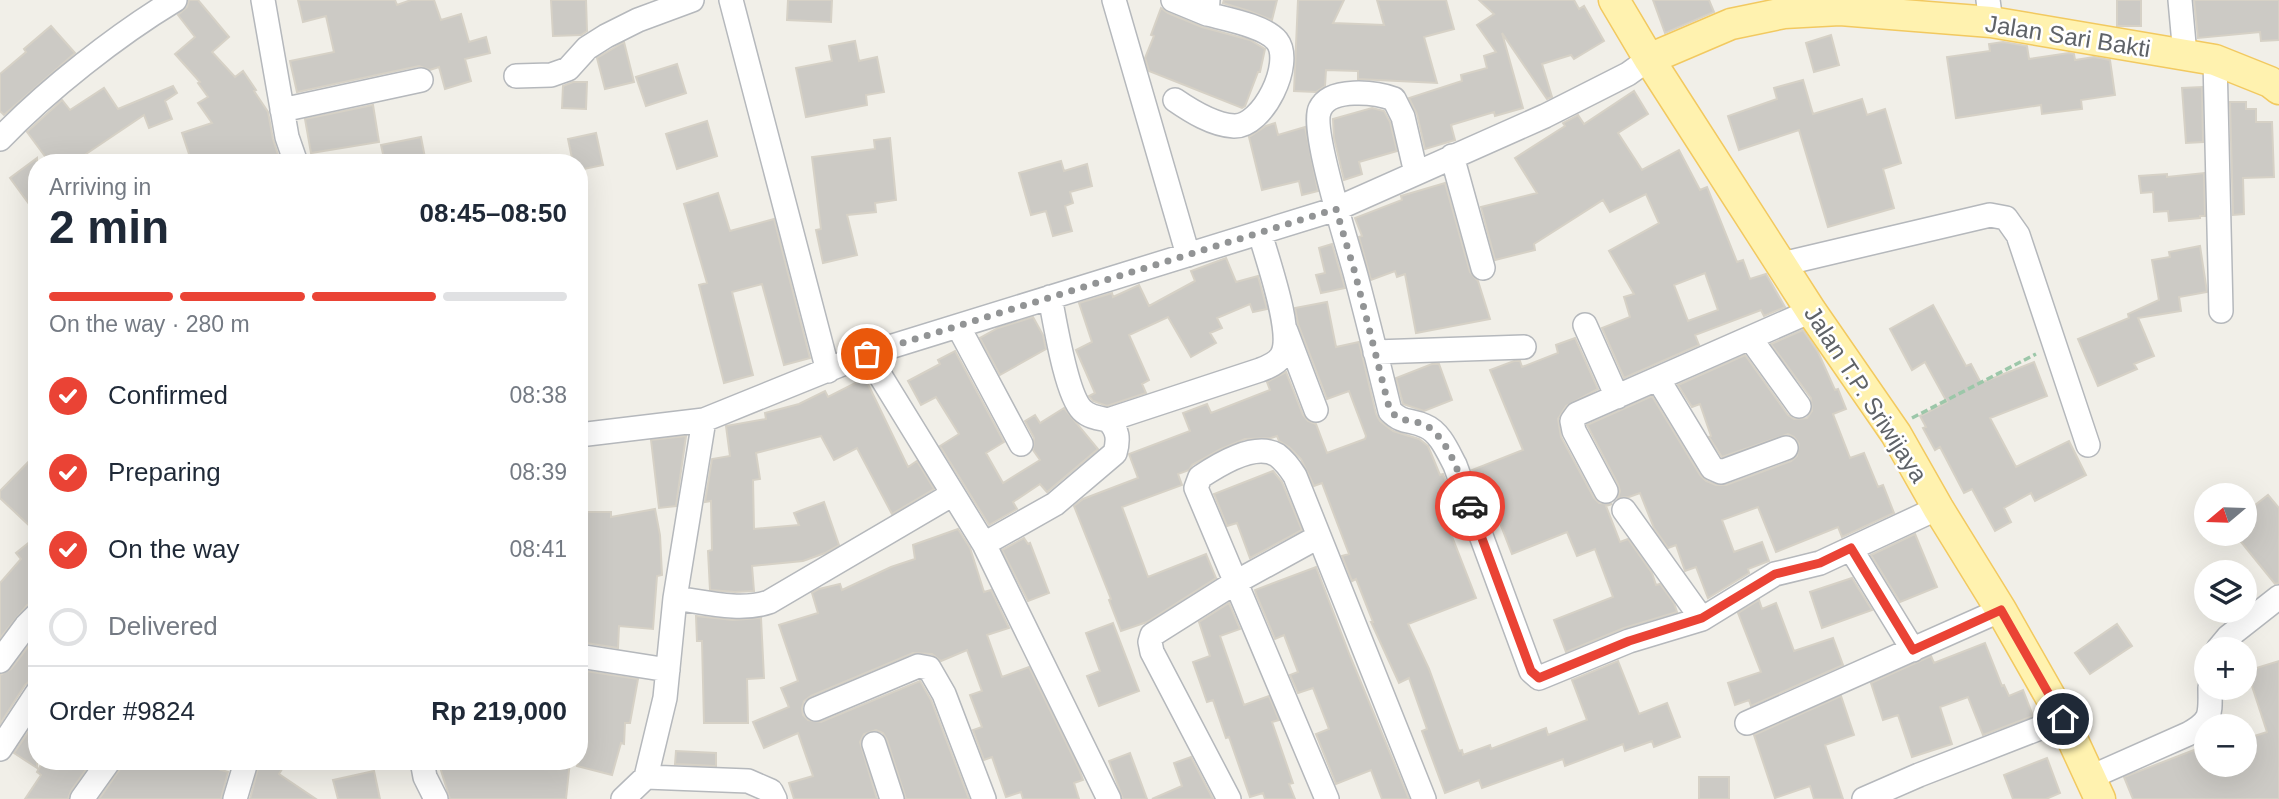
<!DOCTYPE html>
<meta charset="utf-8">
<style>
:root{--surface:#fff;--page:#f6f6f7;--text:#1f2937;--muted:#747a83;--line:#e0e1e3;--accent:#ea4335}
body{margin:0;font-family:Helvetica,sans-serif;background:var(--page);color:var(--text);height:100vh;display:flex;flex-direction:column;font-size:26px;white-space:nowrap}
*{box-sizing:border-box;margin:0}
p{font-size:23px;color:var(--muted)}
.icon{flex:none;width:38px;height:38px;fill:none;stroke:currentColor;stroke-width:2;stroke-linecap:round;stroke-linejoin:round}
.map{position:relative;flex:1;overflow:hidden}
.side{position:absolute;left:28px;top:154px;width:560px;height:616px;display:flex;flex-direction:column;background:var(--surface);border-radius:28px;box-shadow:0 7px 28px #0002}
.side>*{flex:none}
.needle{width:46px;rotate:251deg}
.buttons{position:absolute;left:2194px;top:483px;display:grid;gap:14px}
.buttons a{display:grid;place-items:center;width:63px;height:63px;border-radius:50%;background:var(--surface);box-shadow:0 7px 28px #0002;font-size:35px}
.pin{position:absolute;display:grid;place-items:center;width:60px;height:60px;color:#fff;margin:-30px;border:4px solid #fff;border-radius:50%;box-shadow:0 2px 7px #0007}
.courier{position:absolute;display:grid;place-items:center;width:70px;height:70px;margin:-35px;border:5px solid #ea4335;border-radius:50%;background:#fff;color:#222;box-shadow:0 2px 9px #0007}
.overview em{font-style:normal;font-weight:700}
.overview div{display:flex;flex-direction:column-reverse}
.overview{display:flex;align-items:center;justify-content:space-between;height:119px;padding:0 21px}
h1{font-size:46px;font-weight:700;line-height:52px}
.bar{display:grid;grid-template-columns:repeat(4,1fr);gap:10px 7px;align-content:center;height:84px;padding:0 21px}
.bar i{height:9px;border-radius:5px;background:var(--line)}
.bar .on{background:var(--accent)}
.bar p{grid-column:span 4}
.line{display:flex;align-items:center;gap:18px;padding:0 21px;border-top:2px solid var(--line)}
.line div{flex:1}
ol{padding:0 21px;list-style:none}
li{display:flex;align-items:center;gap:21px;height:77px}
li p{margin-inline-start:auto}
li .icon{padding:7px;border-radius:50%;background:var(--accent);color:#fff;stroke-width:4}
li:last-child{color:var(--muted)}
li i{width:38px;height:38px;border:4px solid var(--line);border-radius:50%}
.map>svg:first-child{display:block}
.building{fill:#cccac5;stroke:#d6d1c6;stroke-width:2;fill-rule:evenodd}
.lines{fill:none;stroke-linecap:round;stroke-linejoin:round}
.minor-casing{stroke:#b5b8bc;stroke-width:26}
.major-casing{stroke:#f2c960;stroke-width:33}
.path{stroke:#9cc7a9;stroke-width:3.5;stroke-dasharray:7 3.5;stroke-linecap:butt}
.minor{stroke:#fff;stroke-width:23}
.major{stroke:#fff2af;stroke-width:30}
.done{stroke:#929495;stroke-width:7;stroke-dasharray:0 12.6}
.route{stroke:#ea4335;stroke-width:9}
.labels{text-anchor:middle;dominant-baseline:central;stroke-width:5;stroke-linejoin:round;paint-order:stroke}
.street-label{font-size:24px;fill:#5f6368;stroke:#fff}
</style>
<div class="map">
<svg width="2279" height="799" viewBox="0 0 2279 799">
<rect width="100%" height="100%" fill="#f1efe8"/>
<!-- building -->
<path class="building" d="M189 0H198L229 37 212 52 235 77 243 71 256 90 254 91 268 112 273 139 279 158 266 163H192L182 133 212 123 198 103 208 97 198 83 200 82 175 54 195 37 178 15 187 7Z
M298 0H395L397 5 411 0H434L441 20 461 14 469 42 486 37 490 53 465 59 471 81 445 89 439 67 430 70 419 66 297 92 290 61 334 52 326 16 303 22Z
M551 0H586L587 31 581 35 553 36Z
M788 0H832L831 22 787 20Z
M1224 0H1277L1272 20 1249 11 1223 3Z
M1298 0H1344L1333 23 1384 25 1377 0H1446L1454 29 1424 37 1437 83 1358 79V71L1326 70 1325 86 1316 92 1294 91Z
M1479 0H1574L1579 9 1584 6 1604 41 1574 59 1571 55 1542 64 1552 97 1547 99 1502 33 1523 108 1495 116 1494 112 1451 125 1455 140 1425 149 1417 114 1409 98 1462 81 1461 75 1487 68 1484 56 1496 52 1477 25 1494 14Z
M1653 0H1709L1714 12 1665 33Z
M2117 0H2141V26H2117Z
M2194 0H2279V40L2261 41 2260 32 2198 38Z
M1161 8 1168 13 1202 27 1250 40 1265 49 1260 72H1258L1245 106 1242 108 1149 71 1145 58 1154 36 1151 35Z
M51 26 75 53 4 115 0 111V74L26 52 24 49Z
M1831 35 1839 65 1814 72 1806 43Z
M855 41 859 61 877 57 884 92 866 95 867 105 806 117 796 68 832 61 829 46Z
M624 42 634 82 605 89 597 58Z
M2003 42 2027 46 2029 59 2069 53 2074 54 2075 60 2094 57 2110 60 2115 95 2081 100 2082 109 2042 114 2041 105 1956 118 1947 57 1990 51 1989 44Z
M677 64 686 93 646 106 636 77Z
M1803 80 1813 114 1862 99 1867 115 1885 109 1901 163 1883 169 1894 208 1828 227 1799 130 1739 150 1728 116 1777 99 1774 88Z
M573 82H587L586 109 562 108 563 86Z
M173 86 177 93 165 101 172 119 149 128 144 115 83 156 88 163H50L27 132 62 100 70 110 104 88 118 109Z
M2202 87 2203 142 2186 143 2182 88Z
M1634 91 1648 114 1618 133 1642 170 1679 150 1700 190 1707 187 1737 262 1743 260 1750 279 1766 274 1785 307 1764 316 1761 310 1695 335 1699 345 1624 378 1602 328 1630 317 1624 297 1634 294 1609 251 1659 223 1646 194 1610 212 1603 200 1534 244 1535 250 1495 260 1481 207 1537 193 1515 158 1565 126 1563 123 1578 115 1584 124ZM1705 273 1718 310 1688 321 1674 285Z
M2230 102H2246V109H2256V122H2272L2274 177 2243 178 2244 214 2233 215Z
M373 105 379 142 311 153 305 119Z
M1372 108 1384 111 1390 122 1397 151 1359 162 1362 174 1344 180 1334 138 1333 119Z
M707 121 717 156 677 169 666 134Z
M1275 123 1278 135 1305 127 1318 191 1302 195 1299 181 1262 190 1249 137 1266 126Z
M596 133 603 165 579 170V163H573L568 139Z
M421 137 426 163H385L381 145Z
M890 138 896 200 875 203 876 212 847 215 857 255 823 263 816 230 821 229 812 157 875 149 874 140Z
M37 158V215L10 178Z
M1061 161 1064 171 1087 164 1092 186 1070 192 1073 203 1065 206 1072 231 1053 236 1046 211 1031 215 1019 173Z
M2204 173 2205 216H2200V218L2169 221 2168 211 2154 212 2153 192 2141 193 2139 176 2167 174V177Z
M1445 183 1470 272 1478 281 1490 319 1416 333 1405 274 1397 277 1395 271 1371 280 1359 237 1362 236 1355 218 1402 200 1401 196Z
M718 193 730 231 774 219 810 358 784 365 762 284 732 292 753 375 724 383 699 285 707 283 684 204Z
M1332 244 1345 288 1321 293 1316 275 1325 273 1319 248Z
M2200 246 2207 292 2179 297 2181 311 2138 318 2154 356 2134 364 2137 369 2098 386 2078 339 2129 318 2128 314 2159 300 2152 260 2170 257 2169 252Z
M1226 258 1236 282 1258 276 1267 309 1253 312 1250 304 1217 318 1222 328 1210 333 1216 343 1191 357 1168 317 1129 335 1149 380 1142 384 1146 393 1107 406 1093 401 1089 396 1095 393 1076 350 1092 342 1079 303 1112 293 1113 297 1139 285 1149 306 1195 281 1191 271Z
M1327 302 1336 347 1359 342 1376 414 1380 421 1393 431 1419 439 1428 446 1440 475 1443 474 1455 505 1442 511 1476 598 1408 624 1429 669 1459 751 1462 750 1463 755 1490 745 1491 749 1546 728 1548 735 1587 720 1572 680 1618 661 1639 714 1667 703 1680 737 1654 747 1652 741 1625 751 1623 744 1565 766 1563 759 1482 788 1479 780 1445 793 1422 731 1427 729 1409 678 1399 683 1371 622H1373L1356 579 1352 581 1342 556 1349 554 1322 483 1314 486 1301 459 1289 447 1279 441 1277 436 1271 438 1245 439 1221 449 1192 465 1189 470 1178 474 1182 485 1122 507 1148 577 1206 554 1216 578 1147 622 1121 631 1109 600 1111 599 1074 506 1083 499 1138 478 1129 454 1190 431 1183 413 1207 404 1211 413 1270 390 1267 382 1286 372 1303 415 1308 421 1316 424 1327 453 1365 439 1366 436 1349 391 1327 399 1298 324 1295 308Z
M1933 305 1966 366 1971 364 1981 383 2034 362 2047 396 1990 418 2016 467 2069 441 2086 475 2035 501 2031 493 2004 508 2011 522 1995 531 1972 489 1964 493 1940 447 1935 450 1923 428 1926 427 1920 416 1947 402 1925 362 1912 370 1890 329Z
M1033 317 1043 335 1046 349 1000 375 980 338 998 328Z
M1803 330 1818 352 1835 390 1838 389 1846 409 1833 414 1850 458 1864 453 1878 487 1883 485 1894 513 1842 537 1838 527 1776 552 1758 507 1722 520 1734 552 1762 542 1769 561 1748 569 1749 573 1708 598 1696 567 1685 571 1676 545 1668 548 1654 528 1640 493 1629 497 1618 498 1620 491 1618 484 1587 425 1652 396 1700 475 1706 481 1716 485H1726L1791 461 1797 456 1799 444 1794 437 1788 434 1722 457 1709 437 1711 436 1700 404 1692 407 1678 385 1745 355 1788 415 1794 419 1807 418 1812 411 1811 398 1771 344Z
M1575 338 1598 389 1566 406 1558 419 1561 437 1594 498 1599 503 1612 504 1606 506 1620 542 1628 539 1652 573 1656 585 1660 584 1674 603 1677 612 1624 628 1566 652 1554 620 1613 597 1595 549 1577 556 1567 532 1512 554 1491 500 1488 501 1485 494 1481 495 1472 470 1523 450 1490 370 1514 361H1520L1522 367 1558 353 1556 345Z
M955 351 1004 442 986 453 1003 483 1040 460 1033 450 1034 438 1025 421 1035 415 1040 423 1064 408 1098 449 1047 492 1040 484 1013 502 1017 509 989 525 940 446 959 434 936 397 921 405 908 381 940 364 938 360Z
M1432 364H1439L1452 400 1424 411 1403 404 1396 378Z
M865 378 908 467 917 461 934 489 892 514 857 448 834 460 821 436 756 453 760 479 753 480 754 529 799 525 794 513 824 502 839 545 825 553 803 561 752 566 754 591 735 592 710 590 708 551 712 550 711 501 705 502 712 459 730 456 726 426 766 419 765 413 799 404 825 391 828 397Z
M686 436 676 506 659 508 651 440Z
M37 453V533L0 498V491Z
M1273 471 1282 482 1302 530 1250 558 1237 523 1227 526 1214 494Z
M2268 495 2279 508V583L2275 584 2237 537 2245 534V531L2253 524 2245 513Z
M655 509 660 535 662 575 657 576 653 629 619 626 618 648 580 642 579 611 583 612 584 579H580V553H586V512H611V517Z
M958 529 970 548 984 592 991 590 1009 628 987 635 1002 677 1029 667 1079 769 1083 780 1074 783 1079 799H1023L1021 792 1006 797 992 757 984 760 973 730 982 727 970 695 982 691 967 650 941 661 932 654 913 653 811 696 804 701 802 708 803 715 808 720 821 722 920 681 931 700 969 799H906L887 740 883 733 876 730 864 734 860 742 877 799H794L789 783 813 776 798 733 764 748 753 722 789 707 781 688 798 681 779 625 818 613 812 593 819 589 840 584 842 590 891 567 915 559 913 545Z
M1915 534 1937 587 1900 602 1871 555Z
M37 536V601L27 605 0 638V583L21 559 16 553Z
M1024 538 1028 544 1030 543 1049 593 1028 601 1002 550Z
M1316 567 1350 656 1409 799H1382L1371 770 1336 784 1316 734 1329 729 1313 688 1298 693 1290 675 1298 672 1284 635 1275 639 1256 594 1255 590Z
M1852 578 1872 610 1822 628 1810 592Z
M1759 600 1762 609 1776 603 1794 651 1833 638 1843 665 1751 706 1749 700 1735 705 1728 683 1761 672 1738 613Z
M1229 603 1240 629 1220 636 1244 705 1269 696 1279 720 1272 722 1293 783 1289 784 1295 799H1265L1263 793 1250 797 1229 737 1226 738 1213 700 1207 702 1193 662 1210 656 1199 622Z
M696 616 733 620 761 618 764 678 747 679 748 723H704L702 641H697Z
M1113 623 1139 691 1099 706 1087 676 1100 671 1086 633Z
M2117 624 2132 646 2090 674 2075 653Z
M37 635V679L30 681 25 685 0 724V675L11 669Z
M1985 643 2002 686 2004 685 2009 696 2023 690 2033 716 1983 735 1968 697 1940 707 1952 744 1912 757 1898 715 1883 720 1871 683 1931 656 1934 663Z
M2279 661V799H2133L2124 777 2207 745V765H2245V739L2267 732 2247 671Z
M579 670 638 679 630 723H625L624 744 621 743 612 775 577 766 586 733 579 731Z
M1841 696 1854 735 1825 745 1843 799H1814L1810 786 1775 798 1754 735Z
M37 719V768L14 753Z
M676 751 716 753V766L675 764Z
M1130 753 1147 799H1123L1109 761Z
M1191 757 1213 799H1152L1182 786 1174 763Z
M2047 758 2060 793 2046 799H2013L2004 775Z
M43 761H92L71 791 68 799H25L41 775 37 772Z
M123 761H193L228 772 221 799H99L120 769Z
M260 761H287L279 774 316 799H250Z
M438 761H570L566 799H450Z
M374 771 380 799H338L333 780Z
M1699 777H1729V799H1699Z"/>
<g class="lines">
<defs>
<path id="minor" d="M263 0 287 137 296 163
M731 0 828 371
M1114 0 1188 255
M1173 0 1207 14
M1988 0 1991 22
M2180 0 2185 55
M2215 60 2221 311
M516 76 551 75 568 69 587 48 606 36 638 20 692 0
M1175 100C1191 111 1213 125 1234 126 1263 127 1294 63 1277 41 1265 26 1226 19 1207 14L1208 0
M282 110 421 80
M0 139C47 90 117 35 175 0
M1452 156 1483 268
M1416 173 1403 117 1394 99C1375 92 1330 87 1320 109 1310 129 1349 249 1356 276 1368 321 1379 366 1390 411 1403 424 1410 419 1425 426 1440 432 1448 452 1455 465L1531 671 1539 678 1629 641 1702 619 1775 574 1820 563 1938 508
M1782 264 1990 215 2006 218 2018 235 2088 445
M1050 297C1055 322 1066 394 1082 410 1089 417 1098 418 1108 420L1260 370C1268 367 1278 363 1282 355 1294 333 1267 259 1260 233
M1585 325 1617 397
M958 326 1021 444
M1286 331 1316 410
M1750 338 1799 406
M1375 352 1524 347
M867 354 984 544 1109 799
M1658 379 1712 468 1721 472 1786 448
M579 435 704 420 867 354 1336 209 1545 116 1628 74 1649 59
M1606 491 1574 431 1572 421 1577 414 1811 311
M1624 510 1702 619
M984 544 1055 504 1115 453C1119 439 1118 430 1108 420
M1851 549 1913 650
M675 598C705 602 740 612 769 602L953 494
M2218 649 2228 637 2279 597
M579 656 668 670
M0 661 26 626 37 615
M816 709 918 666 929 668 944 694 984 799
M1747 723 2001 610
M874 744 892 799
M0 749 37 693
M422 761 425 777 436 799
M646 777 748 781 771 791 775 799
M2091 777 2188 734C2213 720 2210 714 2210 688
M82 799 109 761
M235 799 246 762
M623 799 646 777 665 698 675 598 704 420
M1229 799 1152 652 1150 642 1152 635 1236 582 1318 537
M1327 799 1196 488 1200 477C1218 465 1255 442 1277 455 1285 461 1290 468 1295 476L1424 799
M1864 799 1919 775 2063 719"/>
<path id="major" d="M1614 0 1649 59 1811 311 1896 434 1938 508 2001 610 2063 719 2100 799
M1649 59 1731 24 1784 13 1840 10 1991 22 2215 60 2270 82 2279 89"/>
</defs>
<!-- minor casing -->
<use href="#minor" class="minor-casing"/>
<!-- major casing -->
<use href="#major" class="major-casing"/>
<!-- path -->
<path class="path" d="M1912 418 2036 354"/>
<!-- minor -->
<use href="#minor" class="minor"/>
<!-- major -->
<use href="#major" class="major"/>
</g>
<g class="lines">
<!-- done -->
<path class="done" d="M867 354 1336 209 1355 273 1390 411C1406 426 1418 418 1430 428 1452 446 1461 480 1470 506"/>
<!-- route -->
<path class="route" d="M1470 506 1531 671 1539 678 1629 641 1702 618 1775 574 1820 563 1851 548 1913 650 2001 610 2063 719"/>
</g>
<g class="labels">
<!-- street labels -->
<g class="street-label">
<text transform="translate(2068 36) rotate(9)">Jalan Sari Bakti</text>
<text transform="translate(1866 394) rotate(57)">Jalan T.P. Sriwijaya</text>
</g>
</g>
</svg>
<div class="buttons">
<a><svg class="needle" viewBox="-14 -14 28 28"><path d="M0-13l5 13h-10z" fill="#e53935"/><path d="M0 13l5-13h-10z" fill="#747a83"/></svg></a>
<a><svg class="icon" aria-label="layers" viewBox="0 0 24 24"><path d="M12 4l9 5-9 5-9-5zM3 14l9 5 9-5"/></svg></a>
<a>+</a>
<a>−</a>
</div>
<div class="pin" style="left:867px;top:354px;background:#ea580c"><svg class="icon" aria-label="bag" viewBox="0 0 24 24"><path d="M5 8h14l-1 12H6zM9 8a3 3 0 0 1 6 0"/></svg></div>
<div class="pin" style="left:2063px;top:719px;background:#1f2937"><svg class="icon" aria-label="home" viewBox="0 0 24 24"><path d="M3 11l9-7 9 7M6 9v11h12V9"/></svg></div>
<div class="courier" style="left:1470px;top:506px"><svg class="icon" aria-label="car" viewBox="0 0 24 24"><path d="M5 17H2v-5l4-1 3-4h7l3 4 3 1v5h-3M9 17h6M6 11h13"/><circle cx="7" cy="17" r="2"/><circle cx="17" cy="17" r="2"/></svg></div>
<section class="side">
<div class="overview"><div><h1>2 min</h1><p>Arriving in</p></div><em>08:45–08:50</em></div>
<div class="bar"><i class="on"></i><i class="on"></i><i class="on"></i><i></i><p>On the way · 280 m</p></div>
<ol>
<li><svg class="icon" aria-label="check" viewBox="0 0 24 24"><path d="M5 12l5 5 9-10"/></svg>Confirmed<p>08:38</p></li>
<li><svg class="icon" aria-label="check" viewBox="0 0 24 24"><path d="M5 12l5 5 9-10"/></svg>Preparing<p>08:39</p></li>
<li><svg class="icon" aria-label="check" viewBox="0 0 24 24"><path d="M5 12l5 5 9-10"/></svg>On the way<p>08:41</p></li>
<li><i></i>Delivered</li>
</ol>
<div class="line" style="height:91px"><div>Order #9824</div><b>Rp 219,000</b></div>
</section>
</div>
